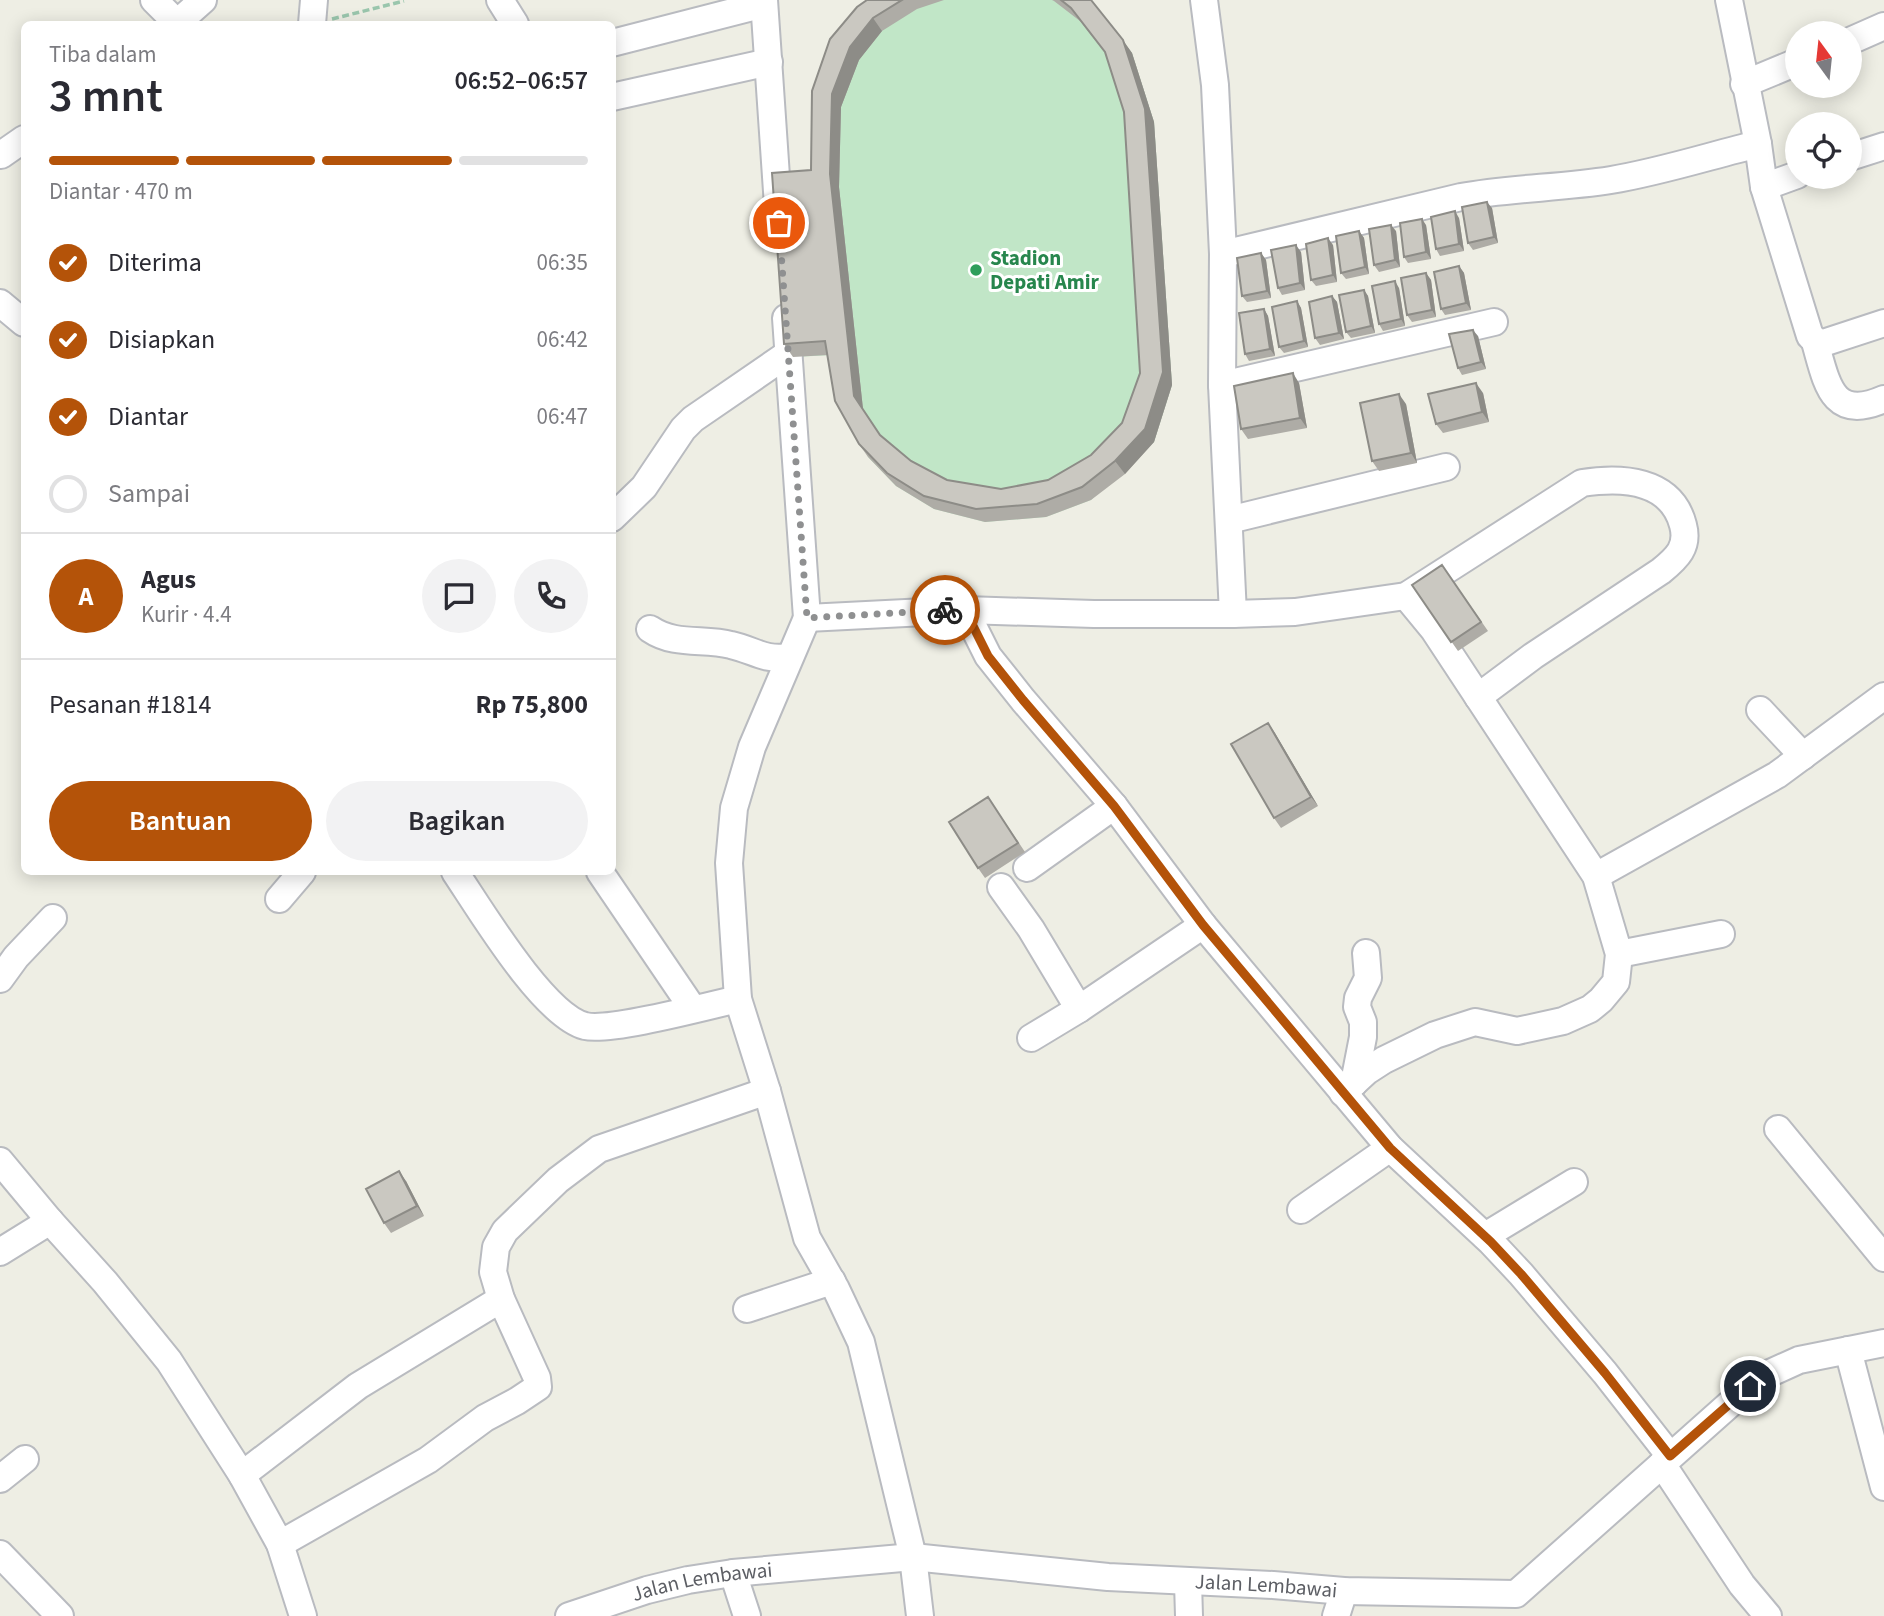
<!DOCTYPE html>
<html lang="id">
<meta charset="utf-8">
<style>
:root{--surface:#fff;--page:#f2f2f3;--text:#2b2b33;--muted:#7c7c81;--line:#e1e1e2;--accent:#b45309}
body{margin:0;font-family:"Source Sans 3",sans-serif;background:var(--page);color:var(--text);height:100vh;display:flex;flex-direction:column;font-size:26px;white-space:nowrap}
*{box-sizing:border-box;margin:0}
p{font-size:23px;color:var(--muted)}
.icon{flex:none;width:38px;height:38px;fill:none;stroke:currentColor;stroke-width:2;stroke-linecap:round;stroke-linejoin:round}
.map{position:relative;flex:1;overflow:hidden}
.drawer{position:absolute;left:21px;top:21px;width:595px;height:854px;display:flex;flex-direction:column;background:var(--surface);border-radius:10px;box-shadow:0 4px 18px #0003}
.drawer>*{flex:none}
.needle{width:46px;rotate:345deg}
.controls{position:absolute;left:1785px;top:21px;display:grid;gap:14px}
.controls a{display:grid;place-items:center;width:77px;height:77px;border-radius:50%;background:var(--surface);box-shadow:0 4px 18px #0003;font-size:35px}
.pin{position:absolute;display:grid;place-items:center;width:60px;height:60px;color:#fff;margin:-30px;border:4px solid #fff;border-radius:50%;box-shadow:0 2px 7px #0007}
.courier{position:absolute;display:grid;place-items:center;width:70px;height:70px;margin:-35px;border:5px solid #b45309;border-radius:50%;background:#fff;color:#222;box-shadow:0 2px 9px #0007}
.head em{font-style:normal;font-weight:600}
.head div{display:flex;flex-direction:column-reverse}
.head{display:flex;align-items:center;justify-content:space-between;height:119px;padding:0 28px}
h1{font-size:46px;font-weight:600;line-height:52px}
.bar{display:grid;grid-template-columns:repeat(4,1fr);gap:10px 7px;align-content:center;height:84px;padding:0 28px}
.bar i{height:9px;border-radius:5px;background:var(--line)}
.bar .on{background:var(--accent)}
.bar p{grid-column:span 4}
.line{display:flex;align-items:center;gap:18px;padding:0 28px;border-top:2px solid var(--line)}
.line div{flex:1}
.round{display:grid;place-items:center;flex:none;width:74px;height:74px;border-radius:37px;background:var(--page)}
ol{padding:0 28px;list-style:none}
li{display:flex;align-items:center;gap:21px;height:77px}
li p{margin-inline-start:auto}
li .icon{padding:7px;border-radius:50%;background:var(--accent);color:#fff;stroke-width:4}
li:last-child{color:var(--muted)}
li i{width:38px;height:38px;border:4px solid var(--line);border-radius:50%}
.cta{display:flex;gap:14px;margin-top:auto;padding:14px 28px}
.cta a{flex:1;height:80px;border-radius:42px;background:var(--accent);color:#fff;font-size:28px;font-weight:600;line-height:80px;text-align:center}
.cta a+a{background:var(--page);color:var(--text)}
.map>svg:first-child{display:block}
.green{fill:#c1e6c7}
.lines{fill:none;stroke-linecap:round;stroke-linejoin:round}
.minor-casing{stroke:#b9bbc0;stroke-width:30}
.path{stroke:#9ac6ad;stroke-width:3.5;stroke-dasharray:7 3.5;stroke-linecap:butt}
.minor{stroke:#fff;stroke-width:26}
.wall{fill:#aeaca6}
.shaded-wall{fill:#8d8c87}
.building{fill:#cac8c1;stroke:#8d8c87;stroke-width:2}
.done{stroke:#8f9091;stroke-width:7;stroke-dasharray:0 12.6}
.route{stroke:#b45309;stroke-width:9}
.leisure-dot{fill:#2e9e5b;stroke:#fff;stroke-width:2.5}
.labels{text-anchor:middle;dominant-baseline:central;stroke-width:6;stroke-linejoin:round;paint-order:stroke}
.leisure-label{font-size:21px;font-weight:bold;fill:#27864d;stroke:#fff;text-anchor:start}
.street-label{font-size:21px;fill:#5c5e64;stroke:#fff}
</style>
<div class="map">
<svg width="1884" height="1616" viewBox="0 0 1884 1616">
<rect width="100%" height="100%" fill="#eeeee4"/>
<!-- green -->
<path class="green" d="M894 0H1085L1098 10 1132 53 1154 122 1172 385 1154 442 1091 500 1046 517 985 522 934 509 896 486 868 457 834 355 793 357 821 104Z"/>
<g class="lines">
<defs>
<g id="minor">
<path d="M154 0 178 24"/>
<path d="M500 0 515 24"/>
<path d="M764 0 778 206"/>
<path d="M1729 0 1758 144 1764 187 1810 336 1820 344 1884 323"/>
<path d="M176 24 203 0"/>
<path d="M312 24 314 0"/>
<path d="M1850 41 1884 26"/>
<path d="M612 43 764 4"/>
<path d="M1744 84 1797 62"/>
<path d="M612 97 769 62"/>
<path d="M1 155 24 139"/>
<path d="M1850 157 1884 146"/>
<path d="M1764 187 1797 175"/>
<path d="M1223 254 1461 197C1510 188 1561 188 1611 180 1660 172 1709 156 1758 144"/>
<path d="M0 303 24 323"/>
<path d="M786 318 807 618 965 610 988 656 1023 700 1114 806 1203 925 1390 1148 1491 1242 1521 1274 1605 1373 1670 1456"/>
<path d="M1815 342C1827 384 1832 422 1884 399"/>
<path d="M1222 385 1494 322"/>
<path d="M612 518 644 487 683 429 693 419 789 353"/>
<path d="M1229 520 1446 467"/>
<path d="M965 610 1094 614H1233L1222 385 1223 254 1215 85 1204 0"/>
<path d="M1233 614 1295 612 1406 596 1582 483C1621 477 1671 479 1683 525 1689 547 1677 558 1661 571L1533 656 1478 697"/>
<path d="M807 618 752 747 734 808 729 863 738 999 767 1091 807 1238 836 1289 861 1342 913 1557 920 1616"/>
<path d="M650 629C675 646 703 638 731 645 754 650 764 661 789 657"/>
<path d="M1760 710 1803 756"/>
<path d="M1027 868 1114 806"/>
<path d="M455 872C480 909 543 1015 585 1026 611 1032 707 1006 738 999"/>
<path d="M600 872 693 1009"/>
<path d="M1596 876 1777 775 1884 696"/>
<path d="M1001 887 1031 929 1079 1009"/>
<path d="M279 899 302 872"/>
<path d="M1619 954 1721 934"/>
<path d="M0 979 16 957 53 918"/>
<path d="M1031 1038 1079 1009 1203 925"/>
<path d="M1354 1083 1363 1037V1022L1357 1007 1358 998 1368 978 1366 953"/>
<path d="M1343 1093 1367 1071 1384 1060 1435 1035 1475 1022 1517 1031 1563 1021 1590 1009 1601 1000 1616 982 1619 954 1596 876 1434 630 1406 596"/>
<path d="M1778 1129 1884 1258"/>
<path d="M0 1161 50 1221 105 1282 169 1361 242 1475 280 1544 303 1616"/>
<path d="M1301 1210 1390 1148"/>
<path d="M1485 1236 1574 1182"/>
<path d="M0 1252 50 1221"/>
<path d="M747 1309 832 1281"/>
<path d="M1848 1350 1884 1487"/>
<path d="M1662 1464 1742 1585 1768 1616"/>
<path d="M242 1475 358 1386 501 1299"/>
<path d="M0 1479 25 1459"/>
<path d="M280 1544 428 1460 485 1418 517 1401 538 1387 537 1378 501 1299 493 1272 496 1247 505 1231 558 1180 599 1149 767 1091"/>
<path d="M0 1554 60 1616"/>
<path d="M733 1573 747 1616"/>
<path d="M1188 1582 1189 1616"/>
<path id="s1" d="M569 1616 647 1590 688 1580 733 1573 913 1557 1108 1577 1273 1585 1344 1591 1516 1594 1759 1378 1799 1360 1884 1343"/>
<path d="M1336 1616 1344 1591"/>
</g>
</defs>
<!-- minor casing -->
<use href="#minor" class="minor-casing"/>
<!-- path -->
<path class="path" d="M332 19 404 1"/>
<!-- minor -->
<use href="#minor" class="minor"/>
</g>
<!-- wall -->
<path class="wall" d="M867 0H944L917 9 882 31 859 60 841 107 839 187 863 409 881 436 911 461 947 480 1001 489 1048 480 1091 455 1122 423 1140 373 1124 112 1106 54 1080 21 1054 1 1052 0H1091L1132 53 1154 122 1172 385 1154 442 1125 474 1091 500 1046 517 985 522 934 509 896 486 868 457 859 444 828 355 793 357 784 344 811 170Z
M1492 208 1498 243 1473 250 1468 243Z
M1459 218 1464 251 1440 256 1436 249Z
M1426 225 1431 259 1408 263 1404 257Z
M1359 231 1364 238 1369 274 1346 279 1341 273Z
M1396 231 1400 267 1379 272 1374 265Z
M1333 245 1337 282 1316 286 1311 280Z
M1301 252 1305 290 1282 295 1278 288Z
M1261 253 1266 260 1271 298 1247 302 1242 296Z
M1459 266 1464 273 1471 310 1445 315 1441 309Z
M1426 273 1431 280 1436 317 1412 322 1407 315Z
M1399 288 1405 326 1383 331 1379 324Z
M1364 290 1368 296 1375 333 1351 338 1346 332Z
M1332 296 1337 302 1344 339 1320 345 1315 338Z
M1297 301 1301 308 1308 347 1284 353 1279 347Z
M1264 309 1268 316 1275 356 1249 361 1245 354Z
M1478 336 1486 369 1462 375 1458 368Z
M1299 383 1307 428 1248 439 1241 429Z
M1483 393 1489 422 1443 433 1436 424Z
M1406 404 1417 463 1379 471 1372 461Z
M1442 565 1488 631 1458 651 1412 585Z
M1268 723 1318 806 1281 828 1274 818Z
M988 797 1025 852 985 878 978 868Z
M406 1181 424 1216 391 1233 384 1223Z"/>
<!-- shaded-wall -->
<path class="shaded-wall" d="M873 18 882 31 859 60 841 107 839 187 863 409 854 396 830 174 832 94 850 47Z
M1123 40 1132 53 1154 122 1172 385 1154 442 1125 474 1115 461 1145 429Z
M1487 202 1492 208 1498 243 1494 237Z
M1455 211 1459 218 1464 251 1459 244Z
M1422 219 1426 225 1431 259 1426 252Z
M1391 225 1396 231 1400 267 1395 260Z
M1359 231 1364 238 1369 274 1365 267Z
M1328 238 1333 245 1337 282 1333 275Z
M1296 245 1301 252 1305 290 1300 283Z
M1261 253 1266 260 1271 298 1267 291Z
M1459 266 1464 273 1471 310 1466 303Z
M1426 273 1431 280 1436 317 1432 310Z
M1395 281 1399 288 1405 326 1401 319Z
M1364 290 1368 296 1375 333 1371 326Z
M1332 296 1337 302 1344 339 1339 333Z
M1297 301 1301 308 1308 347 1304 341Z
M1264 309 1268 316 1275 356 1270 349Z
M1473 330 1478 336 1486 369 1481 362Z
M1293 373 1299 383 1307 428 1300 418Z
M1476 383 1483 393 1489 422 1482 412Z
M1399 394 1406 404 1417 463 1411 453Z
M1268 723 1275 733 1318 806 1311 797Z
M399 1171 406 1181 424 1216 417 1206Z"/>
<!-- building -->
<path class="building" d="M867 0H902L873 18 850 47 832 94 830 174 854 396 880 435 911 461 947 480 1001 489 1048 480 1091 455 1122 423 1140 373 1124 112 1105 52 1071 8 1061 0H1091L1123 40 1145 109 1163 372 1145 429 1115 461 1082 487 1037 504 976 509 924 496 887 473 859 444 835 401 825 341 784 344 772 173 811 170 812 91 830 39 857 7Z
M1487 202 1494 237 1468 243 1462 207Z
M1455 211 1459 244 1436 249 1431 217Z
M1422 219 1426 252 1404 257 1400 223Z
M1391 225 1395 260 1374 265 1369 229Z
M1359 231 1365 267 1341 273 1336 236Z
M1328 238 1333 275 1311 280 1306 244Z
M1296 245 1300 283 1278 288 1271 250Z
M1261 253 1267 291 1242 296 1237 258Z
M1459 266 1466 303 1441 309 1434 272Z
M1426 273 1432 310 1407 315 1401 278Z
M1395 281 1401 319 1379 324 1372 286Z
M1364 290 1371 326 1346 332 1339 295Z
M1332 296 1339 333 1315 338 1309 302Z
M1297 301 1304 341 1279 347 1272 307Z
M1264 309 1270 349 1245 354 1239 313Z
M1473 330 1481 362 1458 368 1449 334Z
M1293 373 1300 418 1241 429 1234 386Z
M1476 383 1482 412 1436 424 1428 394Z
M1399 394 1411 453 1372 461 1360 403Z
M1442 565 1481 622 1451 642 1412 585Z
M1268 723 1311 797 1274 818 1231 744Z
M988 797 1018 843 978 868 949 822Z
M399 1171 417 1206 384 1223 366 1189Z"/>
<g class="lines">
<!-- done -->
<path class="done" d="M779 223 807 618 945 610"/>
<!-- route -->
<path class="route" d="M945 610H965L988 656 1023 700 1114 806 1203 925 1256 988 1390 1148 1491 1242 1521 1274 1605 1373 1670 1456 1750 1386"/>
</g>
<!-- markers -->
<circle class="leisure-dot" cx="976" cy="270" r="7"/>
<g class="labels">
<!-- leisure labels -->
<g class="leisure-label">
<text x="990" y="258">Stadion<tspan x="990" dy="24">Depati Amir</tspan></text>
</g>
<!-- street labels -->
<g class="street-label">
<text stroke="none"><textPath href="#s1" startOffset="138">Jalan Lembawai</textPath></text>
<text stroke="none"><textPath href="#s1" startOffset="705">Jalan Lembawai</textPath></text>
</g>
</g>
</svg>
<div class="controls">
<a><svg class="needle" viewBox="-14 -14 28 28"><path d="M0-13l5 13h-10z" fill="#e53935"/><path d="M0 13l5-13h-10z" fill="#7c7c81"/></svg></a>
<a><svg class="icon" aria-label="locate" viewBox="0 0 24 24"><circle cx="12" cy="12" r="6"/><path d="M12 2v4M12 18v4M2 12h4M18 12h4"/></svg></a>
</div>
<div class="pin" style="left:779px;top:223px;background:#ea580c"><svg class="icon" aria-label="bag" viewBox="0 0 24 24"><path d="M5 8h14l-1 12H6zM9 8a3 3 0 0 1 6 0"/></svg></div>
<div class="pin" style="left:1750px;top:1386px;background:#1f2937"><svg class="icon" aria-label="home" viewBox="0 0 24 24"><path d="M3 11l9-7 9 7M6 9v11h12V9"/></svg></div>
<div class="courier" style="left:945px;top:610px"><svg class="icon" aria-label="bike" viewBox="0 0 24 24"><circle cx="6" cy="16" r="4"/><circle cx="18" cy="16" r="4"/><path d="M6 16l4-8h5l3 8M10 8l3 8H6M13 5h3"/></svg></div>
<section class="drawer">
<div class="head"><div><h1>3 mnt</h1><p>Tiba dalam</p></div><em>06:52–06:57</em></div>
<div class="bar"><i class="on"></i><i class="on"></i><i class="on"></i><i></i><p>Diantar · 470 m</p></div>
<ol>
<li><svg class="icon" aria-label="check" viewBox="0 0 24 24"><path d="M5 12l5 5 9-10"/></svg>Diterima<p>06:35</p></li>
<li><svg class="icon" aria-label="check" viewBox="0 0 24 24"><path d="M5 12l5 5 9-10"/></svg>Disiapkan<p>06:42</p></li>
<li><svg class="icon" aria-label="check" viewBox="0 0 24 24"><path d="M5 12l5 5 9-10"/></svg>Diantar<p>06:47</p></li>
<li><i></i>Sampai</li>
</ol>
<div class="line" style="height:126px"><b class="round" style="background:var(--accent);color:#fff">A</b><div><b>Agus</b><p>Kurir · 4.4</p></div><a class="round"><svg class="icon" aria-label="chat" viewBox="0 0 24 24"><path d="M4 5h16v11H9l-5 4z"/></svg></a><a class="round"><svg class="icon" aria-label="phone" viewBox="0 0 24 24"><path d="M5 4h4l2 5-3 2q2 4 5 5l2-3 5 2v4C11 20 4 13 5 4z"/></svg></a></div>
<div class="line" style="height:91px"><div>Pesanan #1814</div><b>Rp 75,800</b></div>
<div class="cta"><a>Bantuan</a><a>Bagikan</a></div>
</section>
</div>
